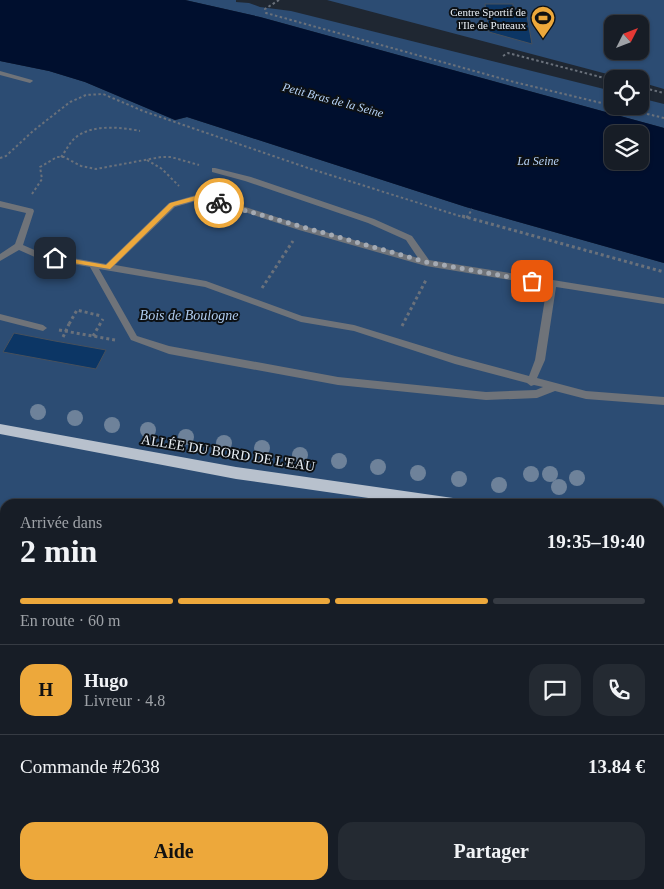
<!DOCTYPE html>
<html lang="fr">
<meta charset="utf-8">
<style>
:root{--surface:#171d26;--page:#242a32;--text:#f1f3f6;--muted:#9ea2a7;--line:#363b43;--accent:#eda83b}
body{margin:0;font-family:Georgia,serif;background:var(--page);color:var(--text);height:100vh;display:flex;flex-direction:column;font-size:19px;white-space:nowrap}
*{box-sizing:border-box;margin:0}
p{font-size:16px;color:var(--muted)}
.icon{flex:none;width:28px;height:28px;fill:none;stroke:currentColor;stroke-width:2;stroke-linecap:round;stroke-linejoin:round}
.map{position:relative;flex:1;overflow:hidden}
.side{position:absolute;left:0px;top:499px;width:665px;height:391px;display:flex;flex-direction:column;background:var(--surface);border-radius:15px 15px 0 0;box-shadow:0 1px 4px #0004,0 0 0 1px var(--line)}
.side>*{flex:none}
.needle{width:32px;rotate:48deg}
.buttons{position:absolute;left:604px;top:15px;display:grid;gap:10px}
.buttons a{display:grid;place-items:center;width:45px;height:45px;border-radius:10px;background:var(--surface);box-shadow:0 1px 4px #0004,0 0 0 1px var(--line);font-size:25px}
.pin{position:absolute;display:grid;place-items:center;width:42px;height:42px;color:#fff;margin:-21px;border-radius:10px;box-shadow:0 2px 8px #0006}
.courier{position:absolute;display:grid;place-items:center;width:50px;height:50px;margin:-25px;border:4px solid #eda83b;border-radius:50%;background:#fff;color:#222;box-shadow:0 1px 6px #0007}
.overview em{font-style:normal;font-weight:700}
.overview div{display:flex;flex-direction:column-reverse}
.overview{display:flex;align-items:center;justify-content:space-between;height:85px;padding:0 20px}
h1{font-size:32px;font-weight:700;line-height:38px}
.bar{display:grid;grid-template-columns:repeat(4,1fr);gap:8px 5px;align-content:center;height:60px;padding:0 20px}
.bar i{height:6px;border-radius:4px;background:var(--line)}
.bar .selected{background:var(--accent)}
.bar p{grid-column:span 4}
.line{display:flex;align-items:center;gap:12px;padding:0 20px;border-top:1px solid var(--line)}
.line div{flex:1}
.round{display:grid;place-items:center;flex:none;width:52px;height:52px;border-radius:15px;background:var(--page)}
.action{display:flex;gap:10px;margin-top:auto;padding:10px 20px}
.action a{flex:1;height:58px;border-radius:15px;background:var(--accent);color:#111;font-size:20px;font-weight:700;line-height:58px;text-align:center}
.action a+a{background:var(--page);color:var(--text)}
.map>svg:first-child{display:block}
.green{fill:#2c4c73;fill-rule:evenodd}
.water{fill:#000f2e;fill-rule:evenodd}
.building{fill:#0c3665;stroke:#47505c}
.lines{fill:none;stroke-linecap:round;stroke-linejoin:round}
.path-far2{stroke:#6a717b;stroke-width:2;stroke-dasharray:2.5 2.5;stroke-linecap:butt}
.path-far1{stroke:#6a717b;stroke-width:3;stroke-dasharray:3 3;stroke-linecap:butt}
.path{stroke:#6a717b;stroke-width:4;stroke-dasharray:4.5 4.5;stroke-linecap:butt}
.lane{fill:#6f7379;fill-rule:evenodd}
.primary{fill:#b8c1cd;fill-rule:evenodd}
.path-bridge{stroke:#6a717b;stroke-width:3;stroke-dasharray:3 3;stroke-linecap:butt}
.tree{fill:#6e829a}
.route{fill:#eda83b}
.done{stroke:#a4aab3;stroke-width:5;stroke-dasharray:0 9}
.labels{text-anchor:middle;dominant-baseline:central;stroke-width:4;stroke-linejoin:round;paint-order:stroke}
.far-poi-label{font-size:11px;fill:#ebf1f8;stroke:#0c1014;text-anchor:end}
.far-water-label{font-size:12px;font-style:italic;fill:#b7d3f7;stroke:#0c1014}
.park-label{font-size:14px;font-style:italic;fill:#afccef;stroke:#0c1014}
.street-label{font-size:14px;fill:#ebf1f8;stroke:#0c1014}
</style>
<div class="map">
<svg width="664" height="889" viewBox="0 0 664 889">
<rect width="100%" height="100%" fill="#1f2732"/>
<!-- green -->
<path class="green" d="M185 0H236V2L249 3 260 7 291 11 612 91V106H640V98L664 104V128L260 17Z
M327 0H664V89L640 82V79H626ZM612 24H640V51H612Z
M0 61 49 71 85 82 175 120 187 117 466 207 664 263V889H0ZM5 504H660V885H5Z"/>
<!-- water -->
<path class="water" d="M0 0H185L260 17 664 128V263L466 207 187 117 175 120 85 82 49 71 0 61ZM612 134H640V161H612Z"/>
<!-- building -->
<path class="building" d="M485 4H513V9H519L521 16H527L532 44 489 32Z
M14 333 55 341 106 350 96 369 3 352Z"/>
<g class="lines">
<!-- path-far2 -->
<path class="path-far2" d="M279 0 265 9 266 13 514 82 664 118
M503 56 508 53 612 80
M640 87 664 93
M61 157C66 151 69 143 75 138 91 124 121 127 140 131
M0 158 6 156 33 131 70 102 86 95 103 94 143 111 308 168 466 218
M147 160 162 169 179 186
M32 194 42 179 40 167 57 157H64L81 166 96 169 161 157H171L199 165
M467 218 472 209"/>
<!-- path-far1 -->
<path class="path-far1" d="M462 216 664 272
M467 218 468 216
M262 288 293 241
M69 324 77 310 101 316
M402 326 426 280
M59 330 115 340
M93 336 103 319"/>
<!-- path -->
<path class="path" d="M0 729 5 733
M660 729 664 728
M660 822 664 821
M13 889 18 885"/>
<!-- lane -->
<path class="lane" d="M0 71 32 80 33 81 30 83 0 75Z
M212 168H215L251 177 374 219 412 236 429 260 664 298V304L556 287 545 360 537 378 586 391 664 397V405L586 399 555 391 537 398 486 400 338 385 169 354 131 340 90 267 37 258 19 250 0 261V254L15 244 26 213 0 207V201L33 209 34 211 23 245 39 252 106 264 169 203 196 195 227 201 304 226 418 258 406 240 368 223 245 181 212 172ZM196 201 223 205 299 230 426 266 547 286 535 360 529 376 455 356 354 325 302 316 206 281 115 265 175 207ZM99 269 205 287 301 322 354 331 455 364 527 383 531 386 534 385 543 387 536 390 486 392 338 377 169 346 137 336Z
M0 314 43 325 47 328 43 331 0 320Z"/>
<!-- primary -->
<path class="primary" d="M0 424 236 467 453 498 458 500 459 504H410L236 479 0 434Z
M660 527 664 528V540L660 539Z"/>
<!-- path-bridge -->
<path class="path-bridge" d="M63 337 69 324"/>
</g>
<!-- trees -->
<g class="tree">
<circle cx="38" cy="412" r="8"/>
<circle cx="75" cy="418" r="8"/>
<circle cx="112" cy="425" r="8"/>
<circle cx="148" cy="430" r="8"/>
<circle cx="186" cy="437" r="8"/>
<circle cx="224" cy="443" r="8"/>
<circle cx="262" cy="448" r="8"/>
<circle cx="300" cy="455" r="8"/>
<circle cx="339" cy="461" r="8"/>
<circle cx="378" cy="467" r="8"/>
<circle cx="418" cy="473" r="8"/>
<circle cx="531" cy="474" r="8"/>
<circle cx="550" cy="474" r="8"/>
<circle cx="577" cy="478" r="8"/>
<circle cx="459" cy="479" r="8"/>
<circle cx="499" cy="485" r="8"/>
<circle cx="559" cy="487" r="8"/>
</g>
<!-- route -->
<path class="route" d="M196 196 223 203 219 205 196 200 174 206 110 269 55 260 52 258 55 256 106 265 170 203Z"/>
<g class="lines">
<!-- done -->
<path class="done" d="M219 203 426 262 532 281"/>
</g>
<!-- icons -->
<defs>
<symbol id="stadium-pin" viewBox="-11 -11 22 30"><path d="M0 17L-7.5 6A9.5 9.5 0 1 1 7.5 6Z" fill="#eda83b" stroke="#0c1014"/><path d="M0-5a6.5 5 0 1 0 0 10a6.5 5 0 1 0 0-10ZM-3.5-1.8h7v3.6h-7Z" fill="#111"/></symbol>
</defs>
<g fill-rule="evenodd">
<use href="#stadium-pin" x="529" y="4" width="28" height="38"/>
</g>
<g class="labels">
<!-- far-poi labels -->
<g class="far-poi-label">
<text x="526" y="12">Centre Sportif de<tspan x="526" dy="13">l'Ile de Puteaux</tspan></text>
</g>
<!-- far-water labels -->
<g class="far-water-label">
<text transform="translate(333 100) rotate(15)">Petit Bras de la Seine</text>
<text x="538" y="161">La Seine</text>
</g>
<!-- park labels -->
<g class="park-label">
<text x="189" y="315">Bois de Boulogne</text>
</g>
<!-- street labels -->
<g class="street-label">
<text transform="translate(228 453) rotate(9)">ALLÉE DU BORD DE L'EAU</text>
</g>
</g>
</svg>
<div class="buttons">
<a><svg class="needle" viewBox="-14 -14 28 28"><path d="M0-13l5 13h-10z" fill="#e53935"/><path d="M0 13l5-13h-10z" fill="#9ea2a7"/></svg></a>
<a><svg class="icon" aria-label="locate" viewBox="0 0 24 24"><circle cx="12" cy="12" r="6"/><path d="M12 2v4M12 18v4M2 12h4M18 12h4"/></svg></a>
<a><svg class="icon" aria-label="layers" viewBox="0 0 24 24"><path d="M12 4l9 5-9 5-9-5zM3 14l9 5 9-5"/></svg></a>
</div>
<div class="pin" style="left:532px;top:281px;background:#ea580c"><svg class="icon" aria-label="bag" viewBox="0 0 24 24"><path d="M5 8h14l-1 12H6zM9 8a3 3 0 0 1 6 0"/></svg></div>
<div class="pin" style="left:55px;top:258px;background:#1f2937"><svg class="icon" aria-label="home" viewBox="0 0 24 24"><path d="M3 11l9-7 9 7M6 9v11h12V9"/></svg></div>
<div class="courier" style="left:219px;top:203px"><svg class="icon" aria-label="bike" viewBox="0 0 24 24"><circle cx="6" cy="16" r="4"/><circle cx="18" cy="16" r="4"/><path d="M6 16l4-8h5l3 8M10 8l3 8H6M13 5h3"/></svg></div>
<section class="side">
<div class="overview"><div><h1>2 min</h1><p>Arrivée dans</p></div><em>19:35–19:40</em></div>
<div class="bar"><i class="selected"></i><i class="selected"></i><i class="selected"></i><i></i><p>En route · 60 m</p></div>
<div class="line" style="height:90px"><b class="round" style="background:var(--accent);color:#111">H</b><div><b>Hugo</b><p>Livreur · 4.8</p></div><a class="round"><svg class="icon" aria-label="chat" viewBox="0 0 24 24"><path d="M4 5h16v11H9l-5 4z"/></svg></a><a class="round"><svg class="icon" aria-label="phone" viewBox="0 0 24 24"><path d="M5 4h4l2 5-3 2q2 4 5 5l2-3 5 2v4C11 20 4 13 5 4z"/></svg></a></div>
<div class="line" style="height:65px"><div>Commande #2638</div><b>13.84 €</b></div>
<div class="action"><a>Aide</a><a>Partager</a></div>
</section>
</div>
